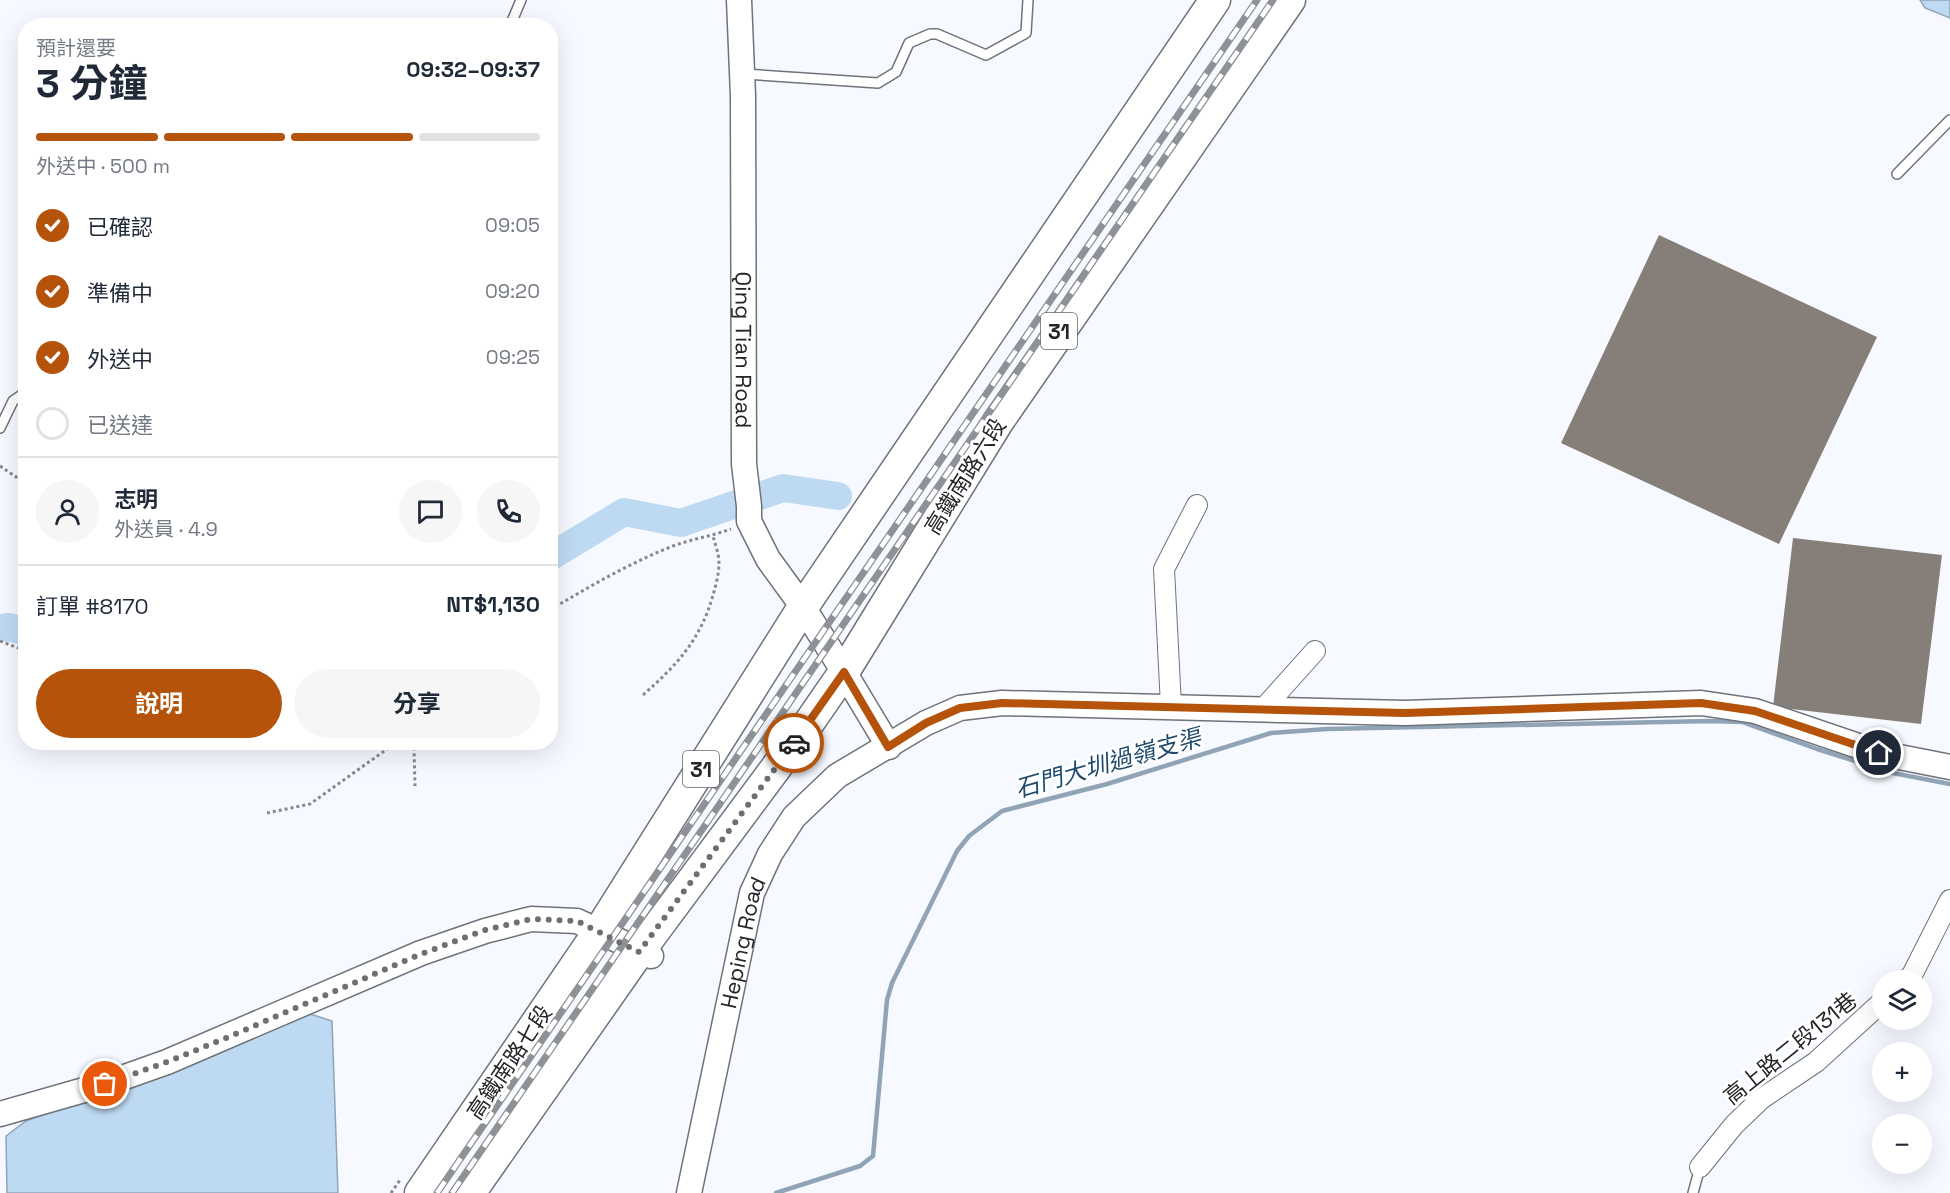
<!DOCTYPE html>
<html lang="zh-TW">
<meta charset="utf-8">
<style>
:root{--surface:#fff;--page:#f6f6f7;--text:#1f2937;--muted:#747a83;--line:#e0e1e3;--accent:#b45309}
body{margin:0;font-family:"Space Grotesk","Noto Sans TC",sans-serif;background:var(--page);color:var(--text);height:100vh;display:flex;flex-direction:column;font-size:22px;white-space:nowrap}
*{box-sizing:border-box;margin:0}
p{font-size:20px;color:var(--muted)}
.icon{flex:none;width:33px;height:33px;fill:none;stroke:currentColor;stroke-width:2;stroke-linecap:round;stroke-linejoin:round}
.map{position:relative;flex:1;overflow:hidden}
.details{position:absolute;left:18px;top:18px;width:540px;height:732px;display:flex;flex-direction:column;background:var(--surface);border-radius:24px;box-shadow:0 6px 24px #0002}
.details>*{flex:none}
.tools{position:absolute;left:1872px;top:970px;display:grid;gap:12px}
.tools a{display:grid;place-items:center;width:60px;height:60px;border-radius:50%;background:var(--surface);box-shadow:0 6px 24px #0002;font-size:30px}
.pin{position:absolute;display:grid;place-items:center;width:51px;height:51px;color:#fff;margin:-26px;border:3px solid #fff;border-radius:50%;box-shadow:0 2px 6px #0007}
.courier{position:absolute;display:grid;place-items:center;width:60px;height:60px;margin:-30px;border:4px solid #b45309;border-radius:50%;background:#fff;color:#222;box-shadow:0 2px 8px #0007}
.headline em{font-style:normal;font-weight:700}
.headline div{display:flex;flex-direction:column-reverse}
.headline{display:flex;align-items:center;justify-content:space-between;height:102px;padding:0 18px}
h1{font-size:39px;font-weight:700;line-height:45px}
.bar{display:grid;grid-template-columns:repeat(4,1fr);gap:9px 6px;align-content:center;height:72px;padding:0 18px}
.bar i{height:8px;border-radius:4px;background:var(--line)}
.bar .active{background:var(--accent)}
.bar p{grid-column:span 4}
.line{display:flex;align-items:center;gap:15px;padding:0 18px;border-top:2px solid var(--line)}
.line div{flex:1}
.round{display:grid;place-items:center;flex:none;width:63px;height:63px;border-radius:32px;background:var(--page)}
ol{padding:0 18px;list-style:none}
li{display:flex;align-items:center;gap:18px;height:66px}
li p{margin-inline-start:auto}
li .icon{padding:6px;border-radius:50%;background:var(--accent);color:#fff;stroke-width:4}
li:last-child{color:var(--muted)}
li i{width:33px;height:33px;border:3px solid var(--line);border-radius:50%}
.cta{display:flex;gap:12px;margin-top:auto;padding:12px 18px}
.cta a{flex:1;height:69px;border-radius:36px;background:var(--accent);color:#fff;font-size:24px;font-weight:700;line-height:69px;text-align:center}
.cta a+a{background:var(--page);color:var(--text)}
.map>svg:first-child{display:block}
.water{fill:#bedaf3;stroke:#90a4b6;stroke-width:1.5}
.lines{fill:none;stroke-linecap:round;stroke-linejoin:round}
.stream{stroke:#90a4b6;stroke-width:4.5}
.river{stroke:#bedaf3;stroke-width:28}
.building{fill:#867f79}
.service-casing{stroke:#6e737a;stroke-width:12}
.minor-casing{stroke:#6e737a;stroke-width:22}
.tertiary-casing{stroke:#6e737a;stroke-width:27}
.primary-casing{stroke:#6e737a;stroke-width:33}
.path{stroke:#86888d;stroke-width:3;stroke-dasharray:3 3;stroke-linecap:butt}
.service{stroke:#fff;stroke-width:9}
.minor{stroke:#fff;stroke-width:20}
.tertiary{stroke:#fff;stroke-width:24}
.primary{stroke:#fff;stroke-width:30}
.rail-casing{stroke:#8e9195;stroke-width:7}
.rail{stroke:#fff;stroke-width:4.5;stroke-dasharray:14;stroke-linecap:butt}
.done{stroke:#6d6f73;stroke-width:6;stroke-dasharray:0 10.8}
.route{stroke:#b45309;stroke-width:8}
.labels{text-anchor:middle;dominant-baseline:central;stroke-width:6;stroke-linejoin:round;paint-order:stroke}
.shield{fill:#fff;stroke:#656668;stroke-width:1.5}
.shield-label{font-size:21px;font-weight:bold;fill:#232528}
.street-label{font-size:22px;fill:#232528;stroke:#fff}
.water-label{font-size:24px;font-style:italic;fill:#1f4b6e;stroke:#fff}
</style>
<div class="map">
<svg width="1950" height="1193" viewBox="0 0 1950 1193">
<rect width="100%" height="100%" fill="#f6f9ff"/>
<!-- water -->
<path class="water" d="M1920 0H1950V18L1925 8Z
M307 1013 332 1021 338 1193H7L6 1136 26 1121 209 1055Z"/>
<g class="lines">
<!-- stream -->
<path class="stream" d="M776 1193 860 1166 873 1156 887 1000 892 983 957 851 969 836 1002 811 1107 784 1271 733 1327 729 1710 721 1742 722 1817 749 1893 773 1950 784"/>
<!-- river -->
<path class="river" d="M550 557 624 512 681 523 783 488 838 496
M0 628 9 627 26 632"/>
</g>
<!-- building -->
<path class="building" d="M1659 235 1877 337 1779 544 1561 443Z
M1793 538 1942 555 1921 724 1773 707Z"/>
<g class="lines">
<defs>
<path id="service" d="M510 26 521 0
M744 74 878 83 896 72 909 43 930 34H937L986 55 1026 33 1028 0
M1897 174 1950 120
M0 428 13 401 26 392
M1693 1193 1700 1167"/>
<path id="minor" d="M1171 706 1164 569 1197 505
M1263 709 1315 651
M1905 981 1912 975 1950 900
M1700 1167 1734 1125 1761 1099 1816 1062 1882 1002"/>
<g id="tertiary">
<path id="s1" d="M739 0 743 96 744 464 749 506V521L768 559 803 607 844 672 889 747"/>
<path d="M0 1114 105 1084 167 1062 421 953 485 931 531 919 577 921 651 956"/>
<path id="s2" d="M689 1193 752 893 770 854 794 817 837 776 926 723 960 708 1002 703 1405 713 1701 703 1755 711 1879 753 1950 767"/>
</g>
<path id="primary" d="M420 1193 599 931 803 607 1215 0
M470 1193 639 952 804 730 844 672 998 422 1290 0"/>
</defs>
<!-- service casing -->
<use href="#service" class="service-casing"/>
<!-- minor casing -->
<use href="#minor" class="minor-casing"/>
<!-- tertiary casing -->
<use href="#tertiary" class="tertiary-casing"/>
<!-- primary casing -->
<use href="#primary" class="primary-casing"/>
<!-- path -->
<path class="path" d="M0 466 16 477 26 471
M550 610C590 586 630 563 673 546 692 539 712 536 731 529
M0 641 26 651
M643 695C677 665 701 639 713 595 716 585 719 573 719 563 719 554 715 544 713 536
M411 742 414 749 415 786
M267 813 310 804 397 742
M391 1193 400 1180"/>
<!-- service -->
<use href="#service" class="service"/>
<!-- minor -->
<use href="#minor" class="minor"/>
<!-- tertiary -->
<use href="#tertiary" class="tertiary"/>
<!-- primary -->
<use href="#primary" class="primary"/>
<defs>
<path id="rail" d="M437 1193 1257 0
M452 1193 1273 0"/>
</defs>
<!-- rail casing -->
<use href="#rail" class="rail-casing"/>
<!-- rail -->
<use href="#rail" class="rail"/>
</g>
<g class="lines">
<!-- done -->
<path class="done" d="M105 1084 167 1062 226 1038 421 954 485 930 531 919 577 921 639 952 794 743"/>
<!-- route -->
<path class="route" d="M794 743 844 672 888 747 926 723 960 708 1002 703 1405 713 1701 703 1755 711 1879 753"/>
</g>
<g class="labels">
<!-- shield labels -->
<g class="shield">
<rect x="1041" y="313" width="36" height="36" rx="4.5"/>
<rect x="683" y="751" width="36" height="36" rx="4.5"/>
</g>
<g class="shield-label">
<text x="1059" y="331">31</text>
<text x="701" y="769">31</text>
</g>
<!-- street labels -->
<g class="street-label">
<text stroke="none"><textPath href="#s1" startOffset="350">Qing Tian Road</textPath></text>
<text transform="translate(965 476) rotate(-58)">高鐵南路六段</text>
<text stroke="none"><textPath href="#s2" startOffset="256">Heping Road</textPath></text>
<text transform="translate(1790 1048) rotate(-39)">高上路二段131巷</text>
<text transform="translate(509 1062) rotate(-56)">高鐵南路七段</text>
</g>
<!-- water labels -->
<g class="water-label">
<text transform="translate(1108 763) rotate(-16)">石門大圳過嶺支渠</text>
</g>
</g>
</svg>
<div class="tools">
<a><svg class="icon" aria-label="layers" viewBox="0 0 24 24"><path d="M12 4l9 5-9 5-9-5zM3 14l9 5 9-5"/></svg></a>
<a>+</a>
<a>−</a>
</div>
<div class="pin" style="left:105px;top:1084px;background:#ea580c"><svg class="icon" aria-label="bag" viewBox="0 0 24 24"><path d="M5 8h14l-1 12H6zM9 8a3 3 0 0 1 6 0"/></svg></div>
<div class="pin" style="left:1879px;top:753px;background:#1f2937"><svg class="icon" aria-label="home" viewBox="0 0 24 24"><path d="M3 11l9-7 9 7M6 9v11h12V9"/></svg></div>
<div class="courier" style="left:794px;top:743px"><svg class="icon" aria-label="car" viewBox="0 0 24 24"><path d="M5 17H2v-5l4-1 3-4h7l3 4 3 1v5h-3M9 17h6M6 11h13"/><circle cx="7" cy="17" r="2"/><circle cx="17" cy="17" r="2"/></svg></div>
<section class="details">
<div class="headline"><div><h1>3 分鐘</h1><p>預計還要</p></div><em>09:32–09:37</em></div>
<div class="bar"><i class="active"></i><i class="active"></i><i class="active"></i><i></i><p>外送中 · 500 m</p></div>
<ol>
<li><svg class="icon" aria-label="check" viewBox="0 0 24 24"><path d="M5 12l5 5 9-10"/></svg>已確認<p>09:05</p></li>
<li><svg class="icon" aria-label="check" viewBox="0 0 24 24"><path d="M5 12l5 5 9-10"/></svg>準備中<p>09:20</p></li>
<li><svg class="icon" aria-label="check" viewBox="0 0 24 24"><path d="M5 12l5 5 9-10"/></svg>外送中<p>09:25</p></li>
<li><i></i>已送達</li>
</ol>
<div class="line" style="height:108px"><a class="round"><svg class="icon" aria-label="person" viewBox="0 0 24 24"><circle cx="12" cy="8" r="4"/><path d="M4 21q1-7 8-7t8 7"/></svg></a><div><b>志明</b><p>外送員 · 4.9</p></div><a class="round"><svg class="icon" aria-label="chat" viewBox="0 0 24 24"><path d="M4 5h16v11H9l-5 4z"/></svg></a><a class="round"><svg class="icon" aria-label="phone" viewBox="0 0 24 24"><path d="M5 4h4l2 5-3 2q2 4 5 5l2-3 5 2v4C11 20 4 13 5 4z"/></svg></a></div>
<div class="line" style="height:78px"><div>訂單 #8170</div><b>NT$1,130</b></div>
<div class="cta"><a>說明</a><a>分享</a></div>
</section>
</div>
